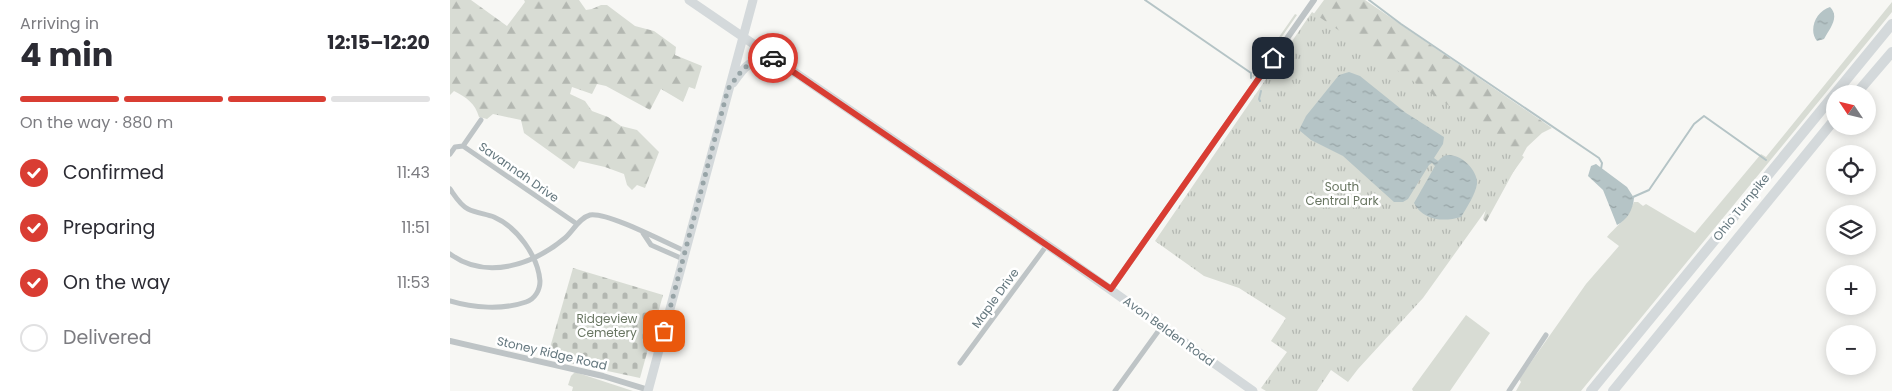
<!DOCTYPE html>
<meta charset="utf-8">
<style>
:root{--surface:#fff;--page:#f7f7f7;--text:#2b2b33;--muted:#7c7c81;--line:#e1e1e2;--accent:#d93d33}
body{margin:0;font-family:Poppins,sans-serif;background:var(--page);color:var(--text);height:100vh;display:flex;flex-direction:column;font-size:19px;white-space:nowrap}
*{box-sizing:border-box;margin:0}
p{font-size:16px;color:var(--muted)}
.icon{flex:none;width:28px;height:28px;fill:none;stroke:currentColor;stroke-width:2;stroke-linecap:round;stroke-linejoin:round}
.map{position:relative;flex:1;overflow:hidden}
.side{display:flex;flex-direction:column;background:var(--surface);width:450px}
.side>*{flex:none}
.needle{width:32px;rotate:305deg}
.buttons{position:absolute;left:1376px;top:85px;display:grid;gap:10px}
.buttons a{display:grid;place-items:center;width:50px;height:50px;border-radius:50%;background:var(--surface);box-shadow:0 2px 12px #0003;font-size:25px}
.pin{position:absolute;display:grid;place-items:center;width:42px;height:42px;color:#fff;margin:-21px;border-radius:10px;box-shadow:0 2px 8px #0006}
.courier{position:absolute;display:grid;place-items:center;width:50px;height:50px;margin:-25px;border:4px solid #d93d33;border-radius:50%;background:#fff;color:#222;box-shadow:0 1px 6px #0007}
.overview em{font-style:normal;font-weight:700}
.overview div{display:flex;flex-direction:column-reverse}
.overview{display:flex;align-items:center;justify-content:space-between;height:85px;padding:0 20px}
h1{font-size:32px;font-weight:700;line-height:38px}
.bar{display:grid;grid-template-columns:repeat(4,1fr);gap:8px 5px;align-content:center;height:60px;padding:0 20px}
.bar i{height:6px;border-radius:4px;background:var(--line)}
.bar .current{background:var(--accent)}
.bar p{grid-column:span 4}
ol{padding:0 20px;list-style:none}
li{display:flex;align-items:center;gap:15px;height:55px}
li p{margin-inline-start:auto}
li .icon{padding:5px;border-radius:50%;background:var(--accent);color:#fff;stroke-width:4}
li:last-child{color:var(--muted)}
li i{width:28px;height:28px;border:2px solid var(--line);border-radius:50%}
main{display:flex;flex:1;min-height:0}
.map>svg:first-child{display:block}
.grass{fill:#d8dcd4}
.forest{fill:url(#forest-firs)}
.cemetery{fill:url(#cemetery-stones)}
.park{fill:url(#park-tufts)}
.water{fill:url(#water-ripples)}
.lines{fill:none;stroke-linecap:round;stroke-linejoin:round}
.stream{stroke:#b5c4c6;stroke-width:2}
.minor{stroke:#bec4c6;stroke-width:5}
.tertiary{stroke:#bec4c6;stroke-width:6}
.primary{stroke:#d4d9db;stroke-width:9}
.motorway{stroke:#d4d9db;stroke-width:10}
.done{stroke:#97a4a7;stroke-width:5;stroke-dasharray:0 9}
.route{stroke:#d93d33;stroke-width:6}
.labels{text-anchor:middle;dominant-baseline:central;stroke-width:5;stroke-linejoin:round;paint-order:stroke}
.street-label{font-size:12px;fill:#64777e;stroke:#fff}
.park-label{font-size:12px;fill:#697662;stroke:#fff}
</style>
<main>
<section class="side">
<div class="overview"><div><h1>4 min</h1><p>Arriving in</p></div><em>12:15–12:20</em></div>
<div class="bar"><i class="current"></i><i class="current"></i><i class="current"></i><i></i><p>On the way · 880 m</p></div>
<ol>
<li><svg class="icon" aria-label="check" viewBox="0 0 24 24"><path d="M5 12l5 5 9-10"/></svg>Confirmed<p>11:43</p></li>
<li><svg class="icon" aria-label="check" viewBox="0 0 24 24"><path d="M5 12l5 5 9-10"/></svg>Preparing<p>11:51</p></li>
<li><svg class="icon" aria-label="check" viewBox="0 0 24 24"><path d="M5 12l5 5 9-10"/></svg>On the way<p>11:53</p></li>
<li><i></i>Delivered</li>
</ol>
</section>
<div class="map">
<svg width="1442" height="391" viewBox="0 0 1442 391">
<defs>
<pattern id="forest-firs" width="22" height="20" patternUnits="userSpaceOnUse" patternTransform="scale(1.25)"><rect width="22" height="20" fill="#d8dcd4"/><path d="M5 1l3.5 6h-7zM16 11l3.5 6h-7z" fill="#b3b7b1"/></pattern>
<pattern id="cemetery-stones" width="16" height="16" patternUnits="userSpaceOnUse" patternTransform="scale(1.25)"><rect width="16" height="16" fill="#d8dcd4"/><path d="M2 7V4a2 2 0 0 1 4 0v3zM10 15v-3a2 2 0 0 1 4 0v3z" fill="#b3b7b1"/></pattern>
<pattern id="park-tufts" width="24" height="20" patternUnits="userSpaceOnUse" patternTransform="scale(1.25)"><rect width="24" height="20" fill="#d8dcd4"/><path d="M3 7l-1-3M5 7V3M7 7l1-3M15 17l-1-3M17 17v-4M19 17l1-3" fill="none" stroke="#b3b7b1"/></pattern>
<pattern id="water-ripples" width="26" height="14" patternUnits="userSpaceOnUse" patternTransform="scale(1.25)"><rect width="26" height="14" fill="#b5c4c6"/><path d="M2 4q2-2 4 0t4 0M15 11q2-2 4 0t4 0" fill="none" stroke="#97a4a6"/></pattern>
</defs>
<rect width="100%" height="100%" fill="#f7f7f4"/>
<!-- grass -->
<path class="grass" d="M1442 2V12L1131 391H1066L1071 382 1069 379 1136 284 1169 246 1157 237C1170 222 1175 222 1184 202H1188L1193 206 1196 204 1245 233 1311 154 1316 157Z
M845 14 847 15 803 78 802 76Z
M1016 315 1040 333 1000 391H963L962 389Z
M125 372 183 391H122L123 387 118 385 121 376Z"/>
<!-- forest -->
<path class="forest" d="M0 0H21L57 26 75 2 74 0H129L136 10 142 9 151 5H157L185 26 204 31 226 47 225 55 252 66 245 89 239 87 233 102 211 89 200 110 156 86 147 84 142 94 122 87 120 94 135 101 142 111 158 117 171 126 187 130 209 152 195 188 187 185 182 190 177 185 174 174 155 167 129 161 124 169 74 133 71 120 43 114 37 119 29 117C25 103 17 98 4 91L0 95Z
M874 0H915L1102 128 1092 133 1077 147 1036 222 1033 219 1040 196 860 19Z"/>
<!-- cemetery -->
<path class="cemetery" d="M123 268 213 295 190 378 97 358Z"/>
<!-- park -->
<path class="park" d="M862 12 1074 157 973 298 908 369 898 382 881 370 867 391H816L811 388 837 352 821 341 836 318 789 288 754 276 705 241Z"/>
<!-- water -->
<path class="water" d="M1380 7C1390 17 1380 28 1374 39L1367 41C1358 30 1366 11 1380 7Z
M899 72 910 76 956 113 994 137 993 144 984 158 988 161C991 158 994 155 998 155 1011 154 1028 170 1027 184 1025 195 1017 207 1011 217 994 222 973 221 964 203L985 166 982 163 979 165 958 199 953 202H944L893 156 861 140 849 130 856 116 889 75Z
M1146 164 1177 187 1184 198C1183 210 1177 220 1167 225L1153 190 1138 176 1141 166Z"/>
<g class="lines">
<!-- stream -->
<path class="stream" d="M695 0 801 73V78
M919 0 951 24 1149 158 1152 163 1151 169
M810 101 809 99 811 91
M1183 197 1199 190 1244 124 1254 116 1316 160"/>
<!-- minor -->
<path class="minor" d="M13 146 31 120
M0 154 5 147 13 146 127 224
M0 189C5 196 10 205 18 209 26 213 36 214 44 217 67 227 88 256 90 281 90 290 85 299 76 302 53 310 23 308 0 301
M193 233 201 245 233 259
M0 254C37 281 84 264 115 238 123 231 129 218 140 215 158 212 216 243 235 251
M510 363 597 245
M665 391 712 326
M1059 391 1096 335"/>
<!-- tertiary -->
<path class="tertiary" d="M661 289 864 0
M0 341 153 376 199 390"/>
<!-- primary -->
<path class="primary" d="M239 0 603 249 803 391
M283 83C295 65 301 59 324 58
M198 391 303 0"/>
<!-- motorway -->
<path class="motorway" d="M1406 94 1442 52
M1141 391 1442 24
M1163 391 1385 119"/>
</g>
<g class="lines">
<!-- done -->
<path class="done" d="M214 331 278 89C292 70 297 59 323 58"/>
<!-- route -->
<path class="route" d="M323 58 661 289 823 58"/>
</g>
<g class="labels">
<!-- street labels -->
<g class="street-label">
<text transform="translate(69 172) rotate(35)">Savannah Drive</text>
<text transform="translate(1291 207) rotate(-51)">Ohio Turnpike</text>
<text transform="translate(545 298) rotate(-54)">Maple Drive</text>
<text transform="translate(719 331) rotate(36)">Avon Belden Road</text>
<text transform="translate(102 353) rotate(13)">Stoney Ridge Road</text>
</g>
<!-- park labels -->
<g class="park-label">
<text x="892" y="186">South<tspan x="892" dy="14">Central Park</tspan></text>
<text x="157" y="318">Ridgeview<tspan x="157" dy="14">Cemetery</tspan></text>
</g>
</g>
</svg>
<div class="buttons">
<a><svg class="needle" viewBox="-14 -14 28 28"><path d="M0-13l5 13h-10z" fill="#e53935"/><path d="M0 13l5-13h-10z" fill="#7c7c81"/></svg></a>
<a><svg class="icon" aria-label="locate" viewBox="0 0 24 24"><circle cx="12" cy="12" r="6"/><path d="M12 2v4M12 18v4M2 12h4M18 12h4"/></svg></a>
<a><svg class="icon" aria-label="layers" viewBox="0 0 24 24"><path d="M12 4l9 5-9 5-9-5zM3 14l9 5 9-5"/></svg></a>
<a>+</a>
<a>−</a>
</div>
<div class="pin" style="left:214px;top:331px;background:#ea580c"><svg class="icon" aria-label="bag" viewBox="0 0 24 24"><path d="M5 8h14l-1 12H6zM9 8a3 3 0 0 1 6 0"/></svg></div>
<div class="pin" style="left:823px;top:58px;background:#1f2937"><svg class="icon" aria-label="home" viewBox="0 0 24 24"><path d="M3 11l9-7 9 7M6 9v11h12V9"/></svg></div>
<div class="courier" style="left:323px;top:58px"><svg class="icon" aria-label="car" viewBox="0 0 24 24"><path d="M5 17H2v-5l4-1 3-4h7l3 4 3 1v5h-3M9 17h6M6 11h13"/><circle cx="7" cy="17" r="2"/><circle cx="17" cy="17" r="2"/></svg></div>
</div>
</main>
